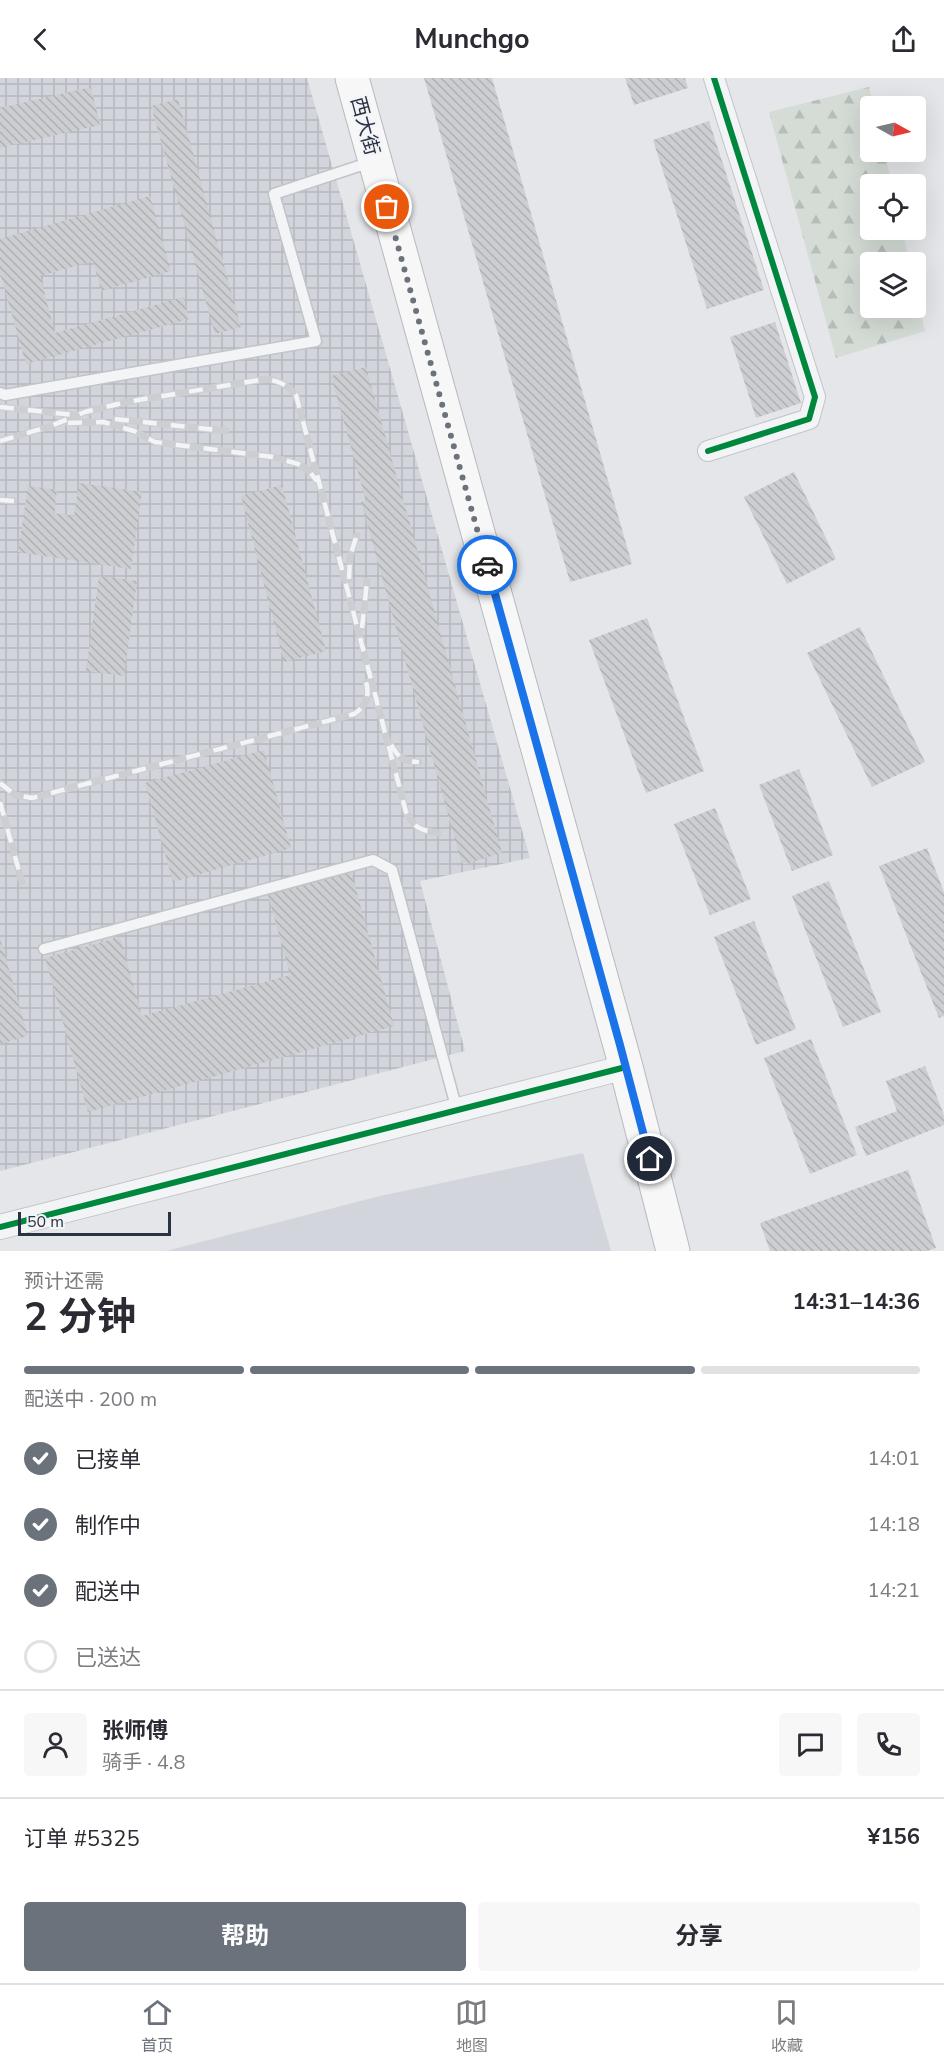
<!DOCTYPE html>
<html lang="zh">
<meta charset="utf-8">
<style>
:root{--surface:#fff;--page:#f7f7f7;--text:#2b2b33;--muted:#7c7c81;--line:#e1e1e2;--accent:#6c727c}
body{margin:0;font-family:"Nunito Sans","Noto Sans SC",sans-serif;background:var(--page);color:var(--text);height:100vh;display:flex;flex-direction:column;font-size:22px;white-space:nowrap}
*{box-sizing:border-box;margin:0}
p{font-size:20px;color:var(--muted)}
.icon{flex:none;width:33px;height:33px;fill:none;stroke:currentColor;stroke-width:2;stroke-linecap:round;stroke-linejoin:round}
.map{position:relative;height:1173px;overflow:hidden}
.details{display:flex;flex-direction:column;background:var(--surface);flex:1}
.details>*{flex:none}
.needle{width:39px;rotate:98deg}
.tools{position:absolute;left:860px;top:18px;display:grid;gap:12px}
.tools a{display:grid;place-items:center;width:66px;height:66px;border-radius:6px;background:var(--surface);box-shadow:0 6px 24px #0002;font-size:30px}
.scale{position:absolute;left:18px;bottom:15px;width:153px;box-sizing:border-box;padding-left:6px;border:3px solid #2b3342;border-top:0;font-size:16px;line-height:21px;white-space:nowrap;color:#2b3342;-webkit-text-stroke:4px #f2f4f8;paint-order:stroke}
.pin{position:absolute;display:grid;place-items:center;width:51px;height:51px;color:#fff;margin:-26px;border:3px solid #fff;border-radius:50%;box-shadow:0 2px 6px #0007}
.courier{position:absolute;display:grid;place-items:center;width:60px;height:60px;margin:-30px;border:4px solid #1a73e8;border-radius:50%;background:#fff;color:#222;box-shadow:0 2px 8px #0007}
.overview em{font-style:normal;font-weight:700}
.overview div{display:flex;flex-direction:column-reverse}
.overview{display:flex;align-items:center;justify-content:space-between;height:102px;padding:0 24px}
h1{font-size:39px;font-weight:700;line-height:45px}
.bar{display:grid;grid-template-columns:repeat(4,1fr);gap:9px 6px;align-content:center;height:72px;padding:0 24px}
.bar i{height:8px;border-radius:4px;background:var(--line)}
.bar .active{background:var(--accent)}
.bar p{grid-column:span 4}
.line{display:flex;align-items:center;gap:15px;padding:0 24px;border-top:2px solid var(--line)}
.line div{flex:1}
.round{display:grid;place-items:center;flex:none;width:63px;height:63px;border-radius:6px;background:var(--page)}
ol{padding:0 24px;list-style:none}
li{display:flex;align-items:center;gap:18px;height:66px}
li p{margin-inline-start:auto}
li .icon{padding:6px;border-radius:50%;background:var(--accent);color:#fff;stroke-width:4}
li:last-child{color:var(--muted)}
li i{width:33px;height:33px;border:3px solid var(--line);border-radius:50%}
.action{display:flex;gap:12px;margin-top:auto;padding:12px 24px}
.action a{flex:1;height:69px;border-radius:6px;background:var(--accent);color:#fff;font-size:24px;font-weight:700;line-height:69px;text-align:center}
.action a+a{background:var(--page);color:var(--text)}
header{display:flex;justify-content:space-between;align-items:center;height:78px;padding:0 24px;background:var(--surface);font-size:27px;font-weight:700}
.tab-bar{display:flex;justify-content:space-around;align-items:center;height:84px;border-top:2px solid var(--line);background:var(--surface);font-size:16px;color:var(--muted)}
.tab-bar a{display:grid;justify-items:center;gap:3px}
.tab-bar .active{color:var(--accent)}
.map>svg:first-child{display:block}
.built{fill:#d3d5dc}
.industrial{fill:url(#industrial-grid)}
.forest{fill:url(#forest-firs)}
.building{fill:url(#building-back-hatch)}
.lines{fill:none;stroke-linecap:round;stroke-linejoin:round}
.service-casing{stroke:#c2c4c7;stroke-width:13}
.minor-casing{stroke:#c2c4c7;stroke-width:22}
.tertiary-casing{stroke:#c2c4c7;stroke-width:26}
.trunk-casing{stroke:#b6b9be;stroke-width:35}
.service{stroke:#f3f4f6;stroke-width:10}
.minor{stroke:#f3f4f6;stroke-width:20}
.tertiary{stroke:#f3f4f6;stroke-width:24}
.trunk{stroke:#f7f7f7;stroke-width:33}
.rail-casing{stroke:#cdced1;stroke-width:7}
.rail{stroke:#f2f4f8;stroke-width:4.5;stroke-dasharray:14;stroke-linecap:butt}
.cycleway-casing{stroke:#f2f4f8;stroke-width:10}
.cycleway{stroke:#00873e;stroke-width:6}
.done{stroke:#6c727c;stroke-width:6;stroke-dasharray:0 10.8}
.route{stroke:#1a73e8;stroke-width:8}
.labels{text-anchor:middle;dominant-baseline:central;stroke-width:4.5;stroke-linejoin:round;paint-order:stroke}
.street-label{font-size:20px;fill:#2b3342;stroke:#f2f4f8}
</style>
<header><svg class="icon" aria-label="back" viewBox="0 0 24 24"><path d="M15 5l-7 7 7 7"/></svg>Munchgo<svg class="icon" aria-label="share" viewBox="0 0 24 24"><path d="M12 15V3M7 8l5-5 5 5M5 13v7h14v-7"/></svg></header>
<div class="map">
<svg width="944" height="1173" viewBox="0 0 944 1173">
<defs>
<pattern id="industrial-grid" width="8" height="8" patternUnits="userSpaceOnUse" patternTransform="scale(1.5)"><rect width="8" height="8" fill="#d3d5dc"/><path d="M0 4h8M4 0v8" fill="none" stroke="#b5b7be"/></pattern>
<pattern id="forest-firs" width="22" height="20" patternUnits="userSpaceOnUse" patternTransform="scale(1.5)"><rect width="22" height="20" fill="#d5dcd5"/><path d="M5 1l3.5 6h-7zM16 11l3.5 6h-7z" fill="#b7bdb8"/></pattern>
<pattern id="building-back-hatch" width="6" height="6" patternUnits="userSpaceOnUse" patternTransform="scale(1.5)"><rect width="6" height="6" fill="#ccced1"/><path d="M-1 5l2 2M0 0l6 6M5-1l2 2" fill="none" stroke="#afb1b5"/></pattern>
</defs>
<rect width="100%" height="100%" fill="#e4e6e9"/>
<!-- built -->
<path class="built" d="M583 1075 611 1173H166L380 1118Z"/>
<!-- industrial -->
<path class="industrial" d="M0 0H307L530 780 420 803 465 973 0 1093Z"/>
<!-- forest -->
<path class="forest" d="M869 9 874 28H870V74H884L892 106H870V152H902L910 184H870V230H915V208L925 253 836 280 769 34Z"/>
<!-- building -->
<path class="building" d="M424 0H492L632 486 570 504Z
M625 0H685L688 10 634 27Z
M91 9 100 47 0 70V30Z
M178 21 241 249 215 256 151 28Z
M709 43 764 212 707 231 653 62Z
M150 118 171 193 101 213 93 183 40 198 55 255 183 219 189 241 26 286 0 195V161Z
M775 244 801 325 756 340 730 259Z
M366 289 502 775 462 787 361 424 366 423 331 298Z
M794 394 836 481 787 506 744 419Z
M79 405 142 414 131 491 18 474 28 408 57 412 54 435 74 438Z
M282 407 326 573 284 584 241 418Z
M99 498 137 503 124 598 86 593Z
M647 540 704 693 646 715 589 562Z
M860 549 925 684 872 709 807 575Z
M264 672 291 770 173 804 145 705Z
M799 691 833 777 792 793 759 707Z
M715 730 751 821 710 837 674 746Z
M927 770 944 814V938L939 940 879 788Z
M351 794 394 948 88 1034 45 880 120 859 142 938 290 897 268 817Z
M829 803 881 934 843 949 792 818Z
M754 843 796 951 756 967 714 859Z
M0 860 28 958 0 966Z
M811 961 857 1077 810 1096 764 980Z
M925 988 944 1037V1047L866 1078 855 1049 897 1033 886 1003Z
M908 1092 936 1170 927 1173H770L760 1145Z"/>
<g class="lines">
<defs>
<path id="service" d="M0 315 5 317 316 263 274 116 371 84
M44 871 373 782 392 792 457 1032"/>
<path id="minor" d="M708 373 809 341 815 319 714 0"/>
<path id="tertiary" d="M0 1149 626 989"/>
<path id="trunk" d="M352 0 626 989 673 1173"/>
</defs>
<!-- service casing -->
<use href="#service" class="service-casing"/>
<!-- minor casing -->
<use href="#minor" class="minor-casing"/>
<!-- tertiary casing -->
<use href="#tertiary" class="tertiary-casing"/>
<!-- trunk casing -->
<use href="#trunk" class="trunk-casing"/>
<!-- service -->
<use href="#service" class="service"/>
<!-- minor -->
<use href="#minor" class="minor"/>
<!-- tertiary -->
<use href="#tertiary" class="tertiary"/>
<!-- trunk -->
<use href="#trunk" class="trunk"/>
<defs>
<path id="rail" d="M0 329 74 337
M115 341 226 353
M68 345 103 344 134 353 155 364 273 379 298 386 308 392 317 403
M0 363 51 348 85 334 126 324 266 301C280 303 287 307 296 317L406 734C415 750 419 752 438 755
M0 422 14 423
M349 501 350 478 357 457
M362 550 367 503
M391 667C400 681 402 683 419 684
M0 705 15 717 32 720 354 636C366 629 370 617 366 604
M0 724 22 804"/>
</defs>
<!-- rail casing -->
<use href="#rail" class="rail-casing"/>
<!-- rail -->
<use href="#rail" class="rail"/>
<defs>
<path id="cycleway" d="M708 373 809 341 815 319 714 0
M0 1149 626 989"/>
</defs>
<!-- cycleway casing -->
<use href="#cycleway" class="cycleway-casing"/>
<!-- cycleway -->
<use href="#cycleway" class="cycleway"/>
</g>
<g class="lines">
<!-- done -->
<path class="done" d="M387 129 487 487"/>
<!-- route -->
<path class="route" d="M487 487 620 967 650 1081"/>
</g>
<g class="labels">
<!-- street labels -->
<g class="street-label">
<text transform="translate(365 48) rotate(75)">西大街</text>
</g>
</g>
</svg>
<div class="tools">
<a><svg class="needle" viewBox="-14 -14 28 28"><path d="M0-13l5 13h-10z" fill="#e53935"/><path d="M0 13l5-13h-10z" fill="#7c7c81"/></svg></a>
<a><svg class="icon" aria-label="locate" viewBox="0 0 24 24"><circle cx="12" cy="12" r="6"/><path d="M12 2v4M12 18v4M2 12h4M18 12h4"/></svg></a>
<a><svg class="icon" aria-label="layers" viewBox="0 0 24 24"><path d="M12 4l9 5-9 5-9-5zM3 14l9 5 9-5"/></svg></a>
</div>
<div class="scale">50 m</div>
<div class="pin" style="left:387px;top:129px;background:#ea580c"><svg class="icon" aria-label="bag" viewBox="0 0 24 24"><path d="M5 8h14l-1 12H6zM9 8a3 3 0 0 1 6 0"/></svg></div>
<div class="pin" style="left:650px;top:1081px;background:#1f2937"><svg class="icon" aria-label="home" viewBox="0 0 24 24"><path d="M3 11l9-7 9 7M6 9v11h12V9"/></svg></div>
<div class="courier" style="left:487px;top:487px"><svg class="icon" aria-label="car" viewBox="0 0 24 24"><path d="M5 17H2v-5l4-1 3-4h7l3 4 3 1v5h-3M9 17h6M6 11h13"/><circle cx="7" cy="17" r="2"/><circle cx="17" cy="17" r="2"/></svg></div>
</div>
<section class="details">
<div class="overview"><div><h1>2 分钟</h1><p>预计还需</p></div><em>14:31–14:36</em></div>
<div class="bar"><i class="active"></i><i class="active"></i><i class="active"></i><i></i><p>配送中 · 200 m</p></div>
<ol>
<li><svg class="icon" aria-label="check" viewBox="0 0 24 24"><path d="M5 12l5 5 9-10"/></svg>已接单<p>14:01</p></li>
<li><svg class="icon" aria-label="check" viewBox="0 0 24 24"><path d="M5 12l5 5 9-10"/></svg>制作中<p>14:18</p></li>
<li><svg class="icon" aria-label="check" viewBox="0 0 24 24"><path d="M5 12l5 5 9-10"/></svg>配送中<p>14:21</p></li>
<li><i></i>已送达</li>
</ol>
<div class="line" style="height:108px"><a class="round"><svg class="icon" aria-label="person" viewBox="0 0 24 24"><circle cx="12" cy="8" r="4"/><path d="M4 21q1-7 8-7t8 7"/></svg></a><div><b>张师傅</b><p>骑手 · 4.8</p></div><a class="round"><svg class="icon" aria-label="chat" viewBox="0 0 24 24"><path d="M4 5h16v11H9l-5 4z"/></svg></a><a class="round"><svg class="icon" aria-label="phone" viewBox="0 0 24 24"><path d="M5 4h4l2 5-3 2q2 4 5 5l2-3 5 2v4C11 20 4 13 5 4z"/></svg></a></div>
<div class="line" style="height:78px"><div>订单 #5325</div><b>¥156</b></div>
<div class="action"><a>帮助</a><a>分享</a></div>
</section>
<nav class="tab-bar">
<a class="active"><svg class="icon" aria-label="home" viewBox="0 0 24 24"><path d="M3 11l9-7 9 7M6 9v11h12V9"/></svg>首页</a>
<a><svg class="icon" aria-label="map" viewBox="0 0 24 24"><path d="M3 6l6-2 6 2 6-2v14l-6 2-6-2-6 2zM9 4v14M15 6v14"/></svg>地图</a>
<a><svg class="icon" aria-label="saved" viewBox="0 0 24 24"><path d="M7 4h10v16l-5-4-5 4z"/></svg>收藏</a>
</nav>
